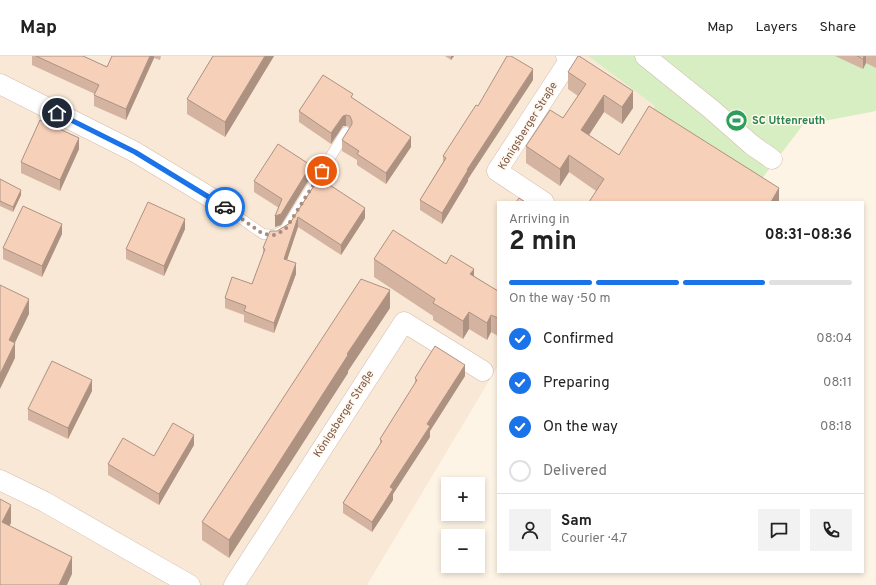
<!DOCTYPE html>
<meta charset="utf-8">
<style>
:root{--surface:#fff;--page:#f2f2f2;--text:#222;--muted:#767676;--line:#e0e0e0;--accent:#1a73e8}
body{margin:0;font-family:Overpass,sans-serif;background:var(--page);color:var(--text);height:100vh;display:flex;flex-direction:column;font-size:15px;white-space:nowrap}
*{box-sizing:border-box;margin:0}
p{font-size:13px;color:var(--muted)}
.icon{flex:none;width:22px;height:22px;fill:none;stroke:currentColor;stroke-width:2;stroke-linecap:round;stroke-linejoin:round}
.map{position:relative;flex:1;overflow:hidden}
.details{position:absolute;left:497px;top:145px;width:367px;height:372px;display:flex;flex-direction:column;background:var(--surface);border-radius:0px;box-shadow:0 2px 6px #0003}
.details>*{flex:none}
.controls{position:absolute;left:441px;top:421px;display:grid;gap:8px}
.controls a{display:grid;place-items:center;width:44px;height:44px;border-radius:0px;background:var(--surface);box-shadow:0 2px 6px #0003;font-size:20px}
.pin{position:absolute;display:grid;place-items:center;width:34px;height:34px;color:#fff;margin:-17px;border:2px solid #fff;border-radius:50%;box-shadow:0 1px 4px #0007}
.courier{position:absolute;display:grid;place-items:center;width:40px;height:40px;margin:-20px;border:3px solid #1a73e8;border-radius:50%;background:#fff;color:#222;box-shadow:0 1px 5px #0007}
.overview em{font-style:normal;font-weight:700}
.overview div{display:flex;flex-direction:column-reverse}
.overview{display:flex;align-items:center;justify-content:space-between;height:68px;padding:0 12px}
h1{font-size:26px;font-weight:700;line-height:30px}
.bar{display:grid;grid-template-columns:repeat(4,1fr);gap:6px 4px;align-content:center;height:48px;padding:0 12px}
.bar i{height:5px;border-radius:3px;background:var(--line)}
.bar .current{background:var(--accent)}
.bar p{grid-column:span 4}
.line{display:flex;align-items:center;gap:10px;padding:0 12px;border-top:1px solid var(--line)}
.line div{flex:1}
.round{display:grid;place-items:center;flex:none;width:42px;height:42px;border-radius:0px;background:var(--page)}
ol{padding:0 12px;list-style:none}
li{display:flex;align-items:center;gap:12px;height:44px}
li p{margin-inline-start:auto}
li .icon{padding:4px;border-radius:50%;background:var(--accent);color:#fff;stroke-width:4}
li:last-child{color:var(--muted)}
li i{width:22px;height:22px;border:2px solid var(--line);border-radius:50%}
header{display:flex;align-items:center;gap:24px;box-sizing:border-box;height:56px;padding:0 20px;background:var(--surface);border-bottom:1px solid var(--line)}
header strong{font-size:19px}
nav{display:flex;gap:22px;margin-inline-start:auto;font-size:14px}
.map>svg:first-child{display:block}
.residential{fill:#f9e8d6}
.park{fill:#d6eec2}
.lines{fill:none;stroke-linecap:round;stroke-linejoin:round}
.lane-casing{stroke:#d4bcad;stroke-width:11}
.street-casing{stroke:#d4bcad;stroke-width:21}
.lane{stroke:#fff;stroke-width:10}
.street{stroke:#fff;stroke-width:20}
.wall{fill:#d4b3a0}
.shaded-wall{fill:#ad9282}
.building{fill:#f7d0ba;stroke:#ad9282}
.done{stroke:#a98e7f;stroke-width:4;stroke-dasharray:0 7.2}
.route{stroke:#1a73e8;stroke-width:5}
.labels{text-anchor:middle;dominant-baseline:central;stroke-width:3;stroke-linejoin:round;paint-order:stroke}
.leisure-label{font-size:11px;font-weight:bold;fill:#27864d;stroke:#fff8ee;text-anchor:start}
.street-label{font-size:11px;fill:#7b5747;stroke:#fff8ee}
</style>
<header>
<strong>Map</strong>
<nav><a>Map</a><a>Layers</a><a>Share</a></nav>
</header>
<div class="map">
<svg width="876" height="529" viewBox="0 0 876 529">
<rect width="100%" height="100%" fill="#fef4e6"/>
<!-- residential -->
<path class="residential" d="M0 0H588L655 50 647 62 596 146H498V310L367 529H0Z"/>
<!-- park -->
<path class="park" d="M588 0H876V55L803 69 757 129 647 62 655 50Z"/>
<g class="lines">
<defs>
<path id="lane" d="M213 143 263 178 274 179 285 174 346 76"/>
<path id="street" d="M645 0 711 53 752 89 772 103
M0 28 135 96 213 143
M544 146 497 115 570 3 566 0
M0 424 45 446 190 529
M234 529 404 266 483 315"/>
</defs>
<!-- lane casing -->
<use href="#lane" class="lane-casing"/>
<!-- street casing -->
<use href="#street" class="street-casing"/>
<!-- lane -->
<use href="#lane" class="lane"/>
<!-- street -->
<use href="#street" class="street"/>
</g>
<!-- wall -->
<path class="wall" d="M32 0H83L107 11 112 0H161L160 4 154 2 126 64 94 50V39L95 38 32 9Z
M213 0H274L225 81 187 58V43Z
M445 0H454L451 4Z
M835 0H876V12L866 7 863 13Z
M568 16 633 52 622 68 604 56 589 79 619 99 779 146 596 135 569 116 560 130 526 107V90L563 62 578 40 568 33Z
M533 24 468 123V125L442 168 420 154V144L443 106V100L478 50Z
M353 42 411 91 386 128 357 109V104L342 95V84L350 71 346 70H343L331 88 299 66V55Z
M79 93 60 135 21 117V106Z
M309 118 308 121V125L281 169 275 171 279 152 254 136V125Z
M319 122 365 162 341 199 298 171 287 204 296 218 274 277 244 266V259L225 252V242L252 228 263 198V192L277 175 290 167Z
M0 123 21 139 13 156 0 150Z
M185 173 164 220 126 203V193Z
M62 178 42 221 3 203V192Z
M374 203 446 208 474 220 498 235V280L491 276 487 284 469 273 463 283 433 264V260L374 221Z
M390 252 348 315V317L229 502 202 484V466Z
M465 320 430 375V381L393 438V444L372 476 343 457V447L380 390V383L415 328V322Z
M92 335 68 383 28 364V353Z
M194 389 159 449 108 419V408L154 400Z"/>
<!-- shaded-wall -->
<path class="shaded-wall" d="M150 0H154V2L126 64V53Z
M265 0H274L225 81V66Z
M451 0H454L451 4Z
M864 0H866V7L863 13V3Z
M533 13V24L468 123V125L442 168V157L467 114Z
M633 35V52L622 68V51Z
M604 39V56L581 91V74Z
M346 59V70H343L331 88V77L343 60Z
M411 81V91L386 128V117Z
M79 82V93L60 135V124Z
M569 99V116L560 130V113Z
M309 108V118L308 121V125L281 169 275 171V160Z
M779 132V146H771Z
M21 134V139L13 156V151Z
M365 152V162L341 199V189Z
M298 161V171L284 213V203Z
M185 163V173L164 220V210Z
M62 168V178L42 221V210Z
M296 207V218L274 277V267Z
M474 213V230L470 218Z
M390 234V252L348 315V317L229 502V484L347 298Z
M29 243V258L9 299V284Z
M469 256V273L463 283V265Z
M491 259V276L487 284V267Z
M15 287V302L0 333V318Z
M465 309V320L430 375V381L393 438V444L372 476V466L390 431 427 368Z
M92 324V335L68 383V372Z
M194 379V389L159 449V438Z
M11 449V467L2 484V466Z
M72 501V518L67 529H59Z"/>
<!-- building -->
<path class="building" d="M36 0H83L107 11 112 0H150L126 53 94 39 99 29Z
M213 0H265L225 66 187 43Z
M507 0H511L533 13 467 114H468L442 157 420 144 446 102 443 100 476 49 478 50Z
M578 0H579L633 35 622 51 604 39 581 74 619 99 649 50 779 132 771 146H589L604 123 569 99 560 113 526 90 550 54 563 62 586 28 568 16Z
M857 0H864L863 3Z
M323 19 353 38 351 41 411 81 386 117 357 98 359 95 342 84 352 68V65L350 60 346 59 343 60 331 77 299 55Z
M40 64 79 82 60 124 21 106Z
M278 88 309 108 306 113 308 114 281 158 275 160 282 143 254 125Z
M319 122 365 152 341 189 298 161 284 203 296 207 274 267 244 255 246 250 225 242 232 221 252 228 265 193 263 192 270 175H277L290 167Z
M0 123 21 134 13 151 0 145Z
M519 142 525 146H516Z
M148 146 185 163 164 210 126 193Z
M23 150 62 168 42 210 3 192Z
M393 174 446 208 451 199 474 213 470 218 498 235V262L491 259 487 267 469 256 463 265 433 247 435 243 374 203Z
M361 223 390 234 347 298 348 299 229 484 202 466Z
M0 229 29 243 9 284 15 287 0 318Z
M435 290 465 309 427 368 430 370 390 431 393 433 372 466 343 447 382 385 380 383 417 324 415 322Z
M52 305 92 324 68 372 28 353Z
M173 367 194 379 159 438 108 408 123 382 154 400Z
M0 443 11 449 2 466 72 501 59 529H0Z"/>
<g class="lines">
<!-- done -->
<path class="done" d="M225 151 263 178 274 179 285 174 322 115"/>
<!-- route -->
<path class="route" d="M57 57 135 96 225 151"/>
</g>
<!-- icons -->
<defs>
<symbol id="stadium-disc" viewBox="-11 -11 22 22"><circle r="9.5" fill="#2e9e5b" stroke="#fff8ee"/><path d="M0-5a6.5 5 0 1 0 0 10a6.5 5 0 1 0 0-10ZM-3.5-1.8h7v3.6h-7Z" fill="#fff"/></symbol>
</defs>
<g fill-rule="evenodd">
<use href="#stadium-disc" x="724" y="52" width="25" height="25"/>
</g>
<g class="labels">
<!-- leisure labels -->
<g class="leisure-label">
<text x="752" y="65">SC Uttenreuth</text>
</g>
<!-- street labels -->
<g class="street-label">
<text transform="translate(528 70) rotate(-58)">Königsberger Straße</text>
<text transform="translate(344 358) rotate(-57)">Königsberger Straße</text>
</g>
</g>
</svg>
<div class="controls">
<a>+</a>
<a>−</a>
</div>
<div class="pin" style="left:322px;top:115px;background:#ea580c"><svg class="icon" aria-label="bag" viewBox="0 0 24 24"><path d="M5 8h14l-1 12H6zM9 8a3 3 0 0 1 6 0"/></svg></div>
<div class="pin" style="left:57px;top:57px;background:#1f2937"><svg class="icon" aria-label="home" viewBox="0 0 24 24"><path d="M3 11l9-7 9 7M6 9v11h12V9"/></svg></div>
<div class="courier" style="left:225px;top:151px"><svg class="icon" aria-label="car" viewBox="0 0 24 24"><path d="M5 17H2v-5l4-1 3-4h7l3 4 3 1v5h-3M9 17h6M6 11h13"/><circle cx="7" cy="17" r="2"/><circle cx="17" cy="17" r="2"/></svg></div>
<section class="details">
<div class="overview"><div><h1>2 min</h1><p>Arriving in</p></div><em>08:31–08:36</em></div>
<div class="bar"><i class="current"></i><i class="current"></i><i class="current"></i><i></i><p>On the way · 50 m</p></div>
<ol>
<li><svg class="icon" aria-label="check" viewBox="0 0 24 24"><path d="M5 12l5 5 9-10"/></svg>Confirmed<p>08:04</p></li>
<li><svg class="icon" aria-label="check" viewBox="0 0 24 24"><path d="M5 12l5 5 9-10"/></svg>Preparing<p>08:11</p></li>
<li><svg class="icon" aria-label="check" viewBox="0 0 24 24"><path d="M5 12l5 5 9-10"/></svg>On the way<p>08:18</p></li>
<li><i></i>Delivered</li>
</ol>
<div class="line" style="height:72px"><a class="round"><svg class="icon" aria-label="person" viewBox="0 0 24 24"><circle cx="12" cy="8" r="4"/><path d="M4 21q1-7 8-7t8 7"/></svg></a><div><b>Sam</b><p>Courier · 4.7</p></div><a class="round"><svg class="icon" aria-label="chat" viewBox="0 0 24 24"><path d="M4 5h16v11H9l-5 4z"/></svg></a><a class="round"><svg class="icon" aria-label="phone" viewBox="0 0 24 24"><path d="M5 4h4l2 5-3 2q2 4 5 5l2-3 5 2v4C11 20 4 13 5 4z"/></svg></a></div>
</section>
</div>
